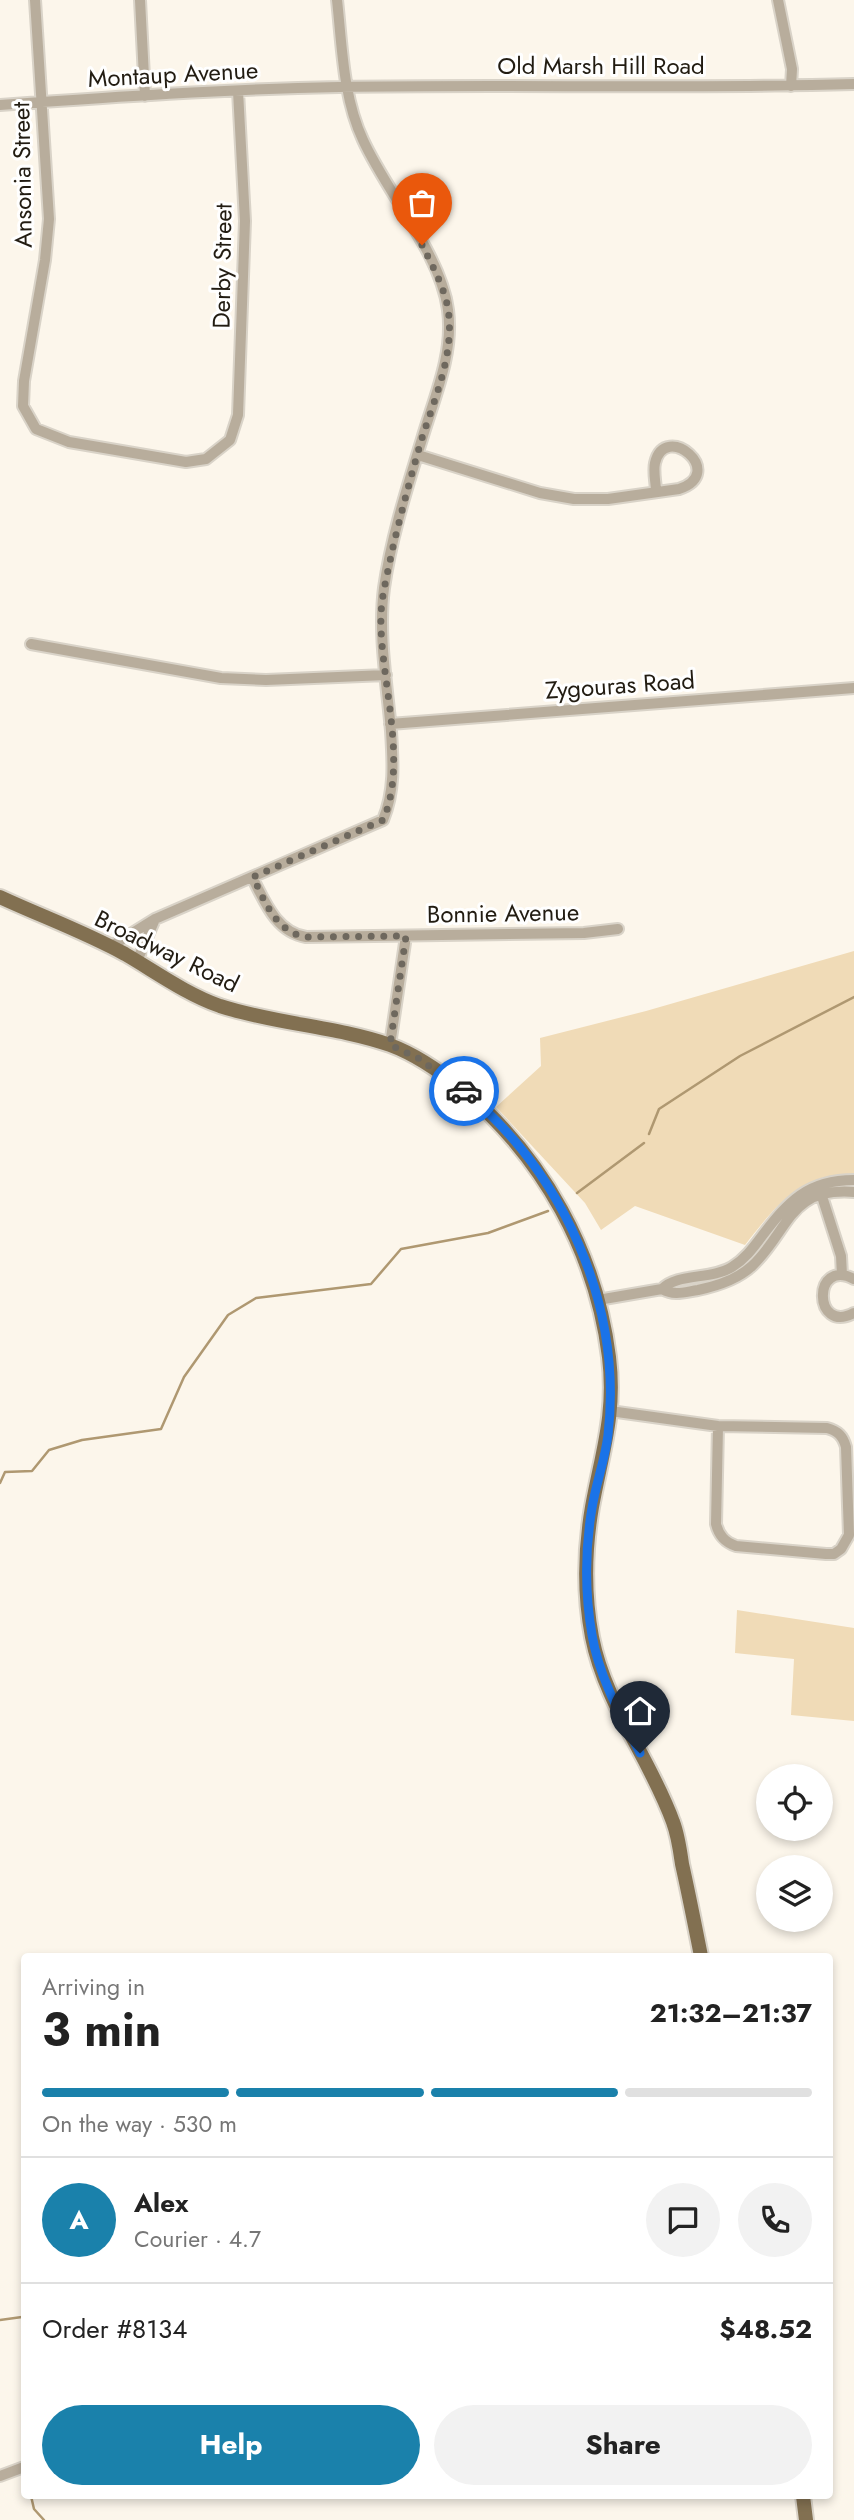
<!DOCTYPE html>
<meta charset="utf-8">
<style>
:root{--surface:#fff;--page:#f2f2f2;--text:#222;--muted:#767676;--line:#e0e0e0;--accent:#1a81ab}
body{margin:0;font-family:Jost,sans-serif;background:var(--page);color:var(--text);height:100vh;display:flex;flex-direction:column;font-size:26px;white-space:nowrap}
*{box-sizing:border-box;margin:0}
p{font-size:23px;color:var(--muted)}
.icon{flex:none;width:38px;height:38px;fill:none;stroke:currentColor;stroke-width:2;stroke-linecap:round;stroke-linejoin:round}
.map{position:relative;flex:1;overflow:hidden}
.drawer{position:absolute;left:21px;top:1953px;width:812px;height:546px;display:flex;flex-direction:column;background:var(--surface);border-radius:7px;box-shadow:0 4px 10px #0003}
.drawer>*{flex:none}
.fabs{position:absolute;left:756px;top:1764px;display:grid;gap:14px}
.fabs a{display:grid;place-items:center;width:77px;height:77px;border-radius:50%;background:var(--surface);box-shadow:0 4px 10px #0003;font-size:35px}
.pin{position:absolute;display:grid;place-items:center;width:60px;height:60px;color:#fff;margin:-72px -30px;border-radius:50% 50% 50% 0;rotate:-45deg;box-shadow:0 0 7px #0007}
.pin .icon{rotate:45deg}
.courier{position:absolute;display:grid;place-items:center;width:70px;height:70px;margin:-35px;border:5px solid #1a73e8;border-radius:50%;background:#fff;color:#222;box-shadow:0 2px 9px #0007}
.head em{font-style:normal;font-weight:700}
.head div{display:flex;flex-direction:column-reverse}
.head{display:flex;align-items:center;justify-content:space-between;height:119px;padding:0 21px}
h1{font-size:46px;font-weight:700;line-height:52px}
.bar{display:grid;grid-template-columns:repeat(4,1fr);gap:10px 7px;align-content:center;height:84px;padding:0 21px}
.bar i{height:9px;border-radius:5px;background:var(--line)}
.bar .active{background:var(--accent)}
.bar p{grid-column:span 4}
.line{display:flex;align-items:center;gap:18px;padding:0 21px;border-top:2px solid var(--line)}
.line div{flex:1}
.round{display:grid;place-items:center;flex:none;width:74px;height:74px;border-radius:37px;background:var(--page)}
.action{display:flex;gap:14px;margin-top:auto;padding:14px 21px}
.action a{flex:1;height:80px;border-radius:42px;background:var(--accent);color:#fff;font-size:28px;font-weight:700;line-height:80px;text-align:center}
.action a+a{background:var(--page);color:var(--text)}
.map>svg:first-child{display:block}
.green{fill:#f0dbb7}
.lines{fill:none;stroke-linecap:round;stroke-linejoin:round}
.stream{stroke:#af9871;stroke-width:2.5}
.minor-casing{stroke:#d9d3c8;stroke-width:14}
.major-casing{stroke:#d9d3c8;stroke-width:18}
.minor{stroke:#b8ad9c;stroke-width:10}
.major{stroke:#827051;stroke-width:14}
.done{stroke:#6e685e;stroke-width:7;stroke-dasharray:0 12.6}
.route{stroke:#1a73e8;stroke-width:9}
.labels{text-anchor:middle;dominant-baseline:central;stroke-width:6;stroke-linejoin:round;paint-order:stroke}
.street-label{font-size:24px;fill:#221c12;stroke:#fff}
</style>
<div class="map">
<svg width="854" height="2520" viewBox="0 0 854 2520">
<rect width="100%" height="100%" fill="#fcf6eb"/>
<!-- green -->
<path class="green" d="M854 951V1174C799 1173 776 1206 745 1245L635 1206 601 1230 585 1203 496 1107 541 1066 540 1038 646 1011Z
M737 1610 854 1628V1721L791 1715 794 1659 735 1653Z"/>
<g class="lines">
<!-- stream -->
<path class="stream" d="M649 1134 659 1109 740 1056 854 997
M577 1193 644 1143
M0 1483 5 1472 32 1471 49 1450 82 1440 161 1429 184 1377 228 1315 256 1298 371 1284 401 1249 488 1233 548 1211
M0 2320 22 2317 24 2320
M31 2496 34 2509 44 2520"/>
<defs>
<path id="minor" d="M35 0 49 219 45 260 24 381 23 406 36 429 69 442 186 462 206 459 230 440 238 415 245 221 238 91
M140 0 145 96
M778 0 792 69 791 86
M0 105C113 97 226 89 339 87 511 84 682 89 854 84
M418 455 540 493 574 499H608L679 489C728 473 665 420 655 463 653 472 656 483 656 492
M31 644 221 678 266 680 386 675
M390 724 854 688
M252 877C265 902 276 932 306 937L584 933 618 929
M110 947 155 919 383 820C395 791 393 762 391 731 387 684 378 635 384 588 391 538 407 488 422 439 434 398 454 354 448 310 441 254 387 193 363 140 343 98 342 45 337 0
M137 961 155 919
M390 1045 406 936
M819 1187 841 1256 842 1275
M854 1279C812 1257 813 1335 854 1313
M662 1289C675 1296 684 1292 698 1290 717 1286 737 1280 752 1266 790 1230 788 1187 854 1192
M598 1300 662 1289C677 1273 711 1280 732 1267 745 1259 753 1248 762 1236 788 1202 807 1180 854 1180
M610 1411 718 1426 827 1428C838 1431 843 1436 846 1447L849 1535 841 1549 834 1554H826L736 1546C725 1542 719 1536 716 1524L718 1426
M0 2476 24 2467"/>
<path id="major" d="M0 897C41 916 85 932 125 954 156 972 186 994 220 1006 275 1024 335 1026 390 1045 417 1055 441 1072 463 1090 544 1158 596 1253 609 1357 616 1414 602 1452 592 1507 585 1548 584 1595 592 1637 605 1704 650 1758 673 1822 678 1835 680 1850 682 1864 689 1895 695 1926 701 1956
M803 2496 806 2520"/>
</defs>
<!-- minor casing -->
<use href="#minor" class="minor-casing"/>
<!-- major casing -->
<use href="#major" class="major-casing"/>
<!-- minor -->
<use href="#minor" class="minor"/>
<!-- major -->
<use href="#major" class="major"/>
</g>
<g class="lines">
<!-- done -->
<path class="done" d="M422 245C432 265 444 286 448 309 455 352 435 398 422 438 411 476 401 513 392 551 388 572 382 593 381 614 379 677 409 761 383 820L253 877C265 902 276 932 306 937L406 936 390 1045 418 1058 464 1091"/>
<!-- route -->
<path class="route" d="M464 1091C564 1174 623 1305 608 1435 605 1460 596 1483 592 1508 585 1549 585 1594 592 1635 599 1677 621 1716 640 1753"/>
</g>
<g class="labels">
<!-- street labels -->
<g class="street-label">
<text x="601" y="65">Old Marsh Hill Road</text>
<text transform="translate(173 74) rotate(-3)">Montaup Avenue</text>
<text transform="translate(22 175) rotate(-91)">Ansonia Street</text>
<text transform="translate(222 266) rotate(-89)">Derby Street</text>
<text transform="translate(620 685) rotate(-4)">Zygouras Road</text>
<text transform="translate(503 913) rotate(-1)">Bonnie Avenue</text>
<text transform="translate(167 951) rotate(26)">Broadway Road</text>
</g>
</g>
</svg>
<div class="fabs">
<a><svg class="icon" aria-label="locate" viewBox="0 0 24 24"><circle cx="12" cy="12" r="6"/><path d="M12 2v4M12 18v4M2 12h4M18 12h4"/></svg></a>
<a><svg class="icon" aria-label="layers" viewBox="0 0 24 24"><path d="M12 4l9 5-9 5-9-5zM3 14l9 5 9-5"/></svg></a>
</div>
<div class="pin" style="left:422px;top:245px;background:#ea580c"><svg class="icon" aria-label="bag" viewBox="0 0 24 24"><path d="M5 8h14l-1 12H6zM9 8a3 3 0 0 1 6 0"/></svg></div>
<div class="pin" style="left:640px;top:1753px;background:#1f2937"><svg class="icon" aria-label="home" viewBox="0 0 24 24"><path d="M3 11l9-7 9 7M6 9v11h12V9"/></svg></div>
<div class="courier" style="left:464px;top:1091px"><svg class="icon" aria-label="car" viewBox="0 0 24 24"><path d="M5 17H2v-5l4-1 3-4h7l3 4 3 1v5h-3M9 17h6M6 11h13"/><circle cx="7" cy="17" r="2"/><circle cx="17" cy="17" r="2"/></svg></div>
<section class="drawer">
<div class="head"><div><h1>3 min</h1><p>Arriving in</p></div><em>21:32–21:37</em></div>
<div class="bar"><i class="active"></i><i class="active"></i><i class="active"></i><i></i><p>On the way · 530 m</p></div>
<div class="line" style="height:126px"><b class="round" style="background:var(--accent);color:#fff">A</b><div><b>Alex</b><p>Courier · 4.7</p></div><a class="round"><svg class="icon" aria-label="chat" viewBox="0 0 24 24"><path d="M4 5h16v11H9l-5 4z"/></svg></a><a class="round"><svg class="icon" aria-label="phone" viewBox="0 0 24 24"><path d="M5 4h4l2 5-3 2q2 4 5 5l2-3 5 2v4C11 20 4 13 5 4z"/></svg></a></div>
<div class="line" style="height:91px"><div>Order #8134</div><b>$48.52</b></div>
<div class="action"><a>Help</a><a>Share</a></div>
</section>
</div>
